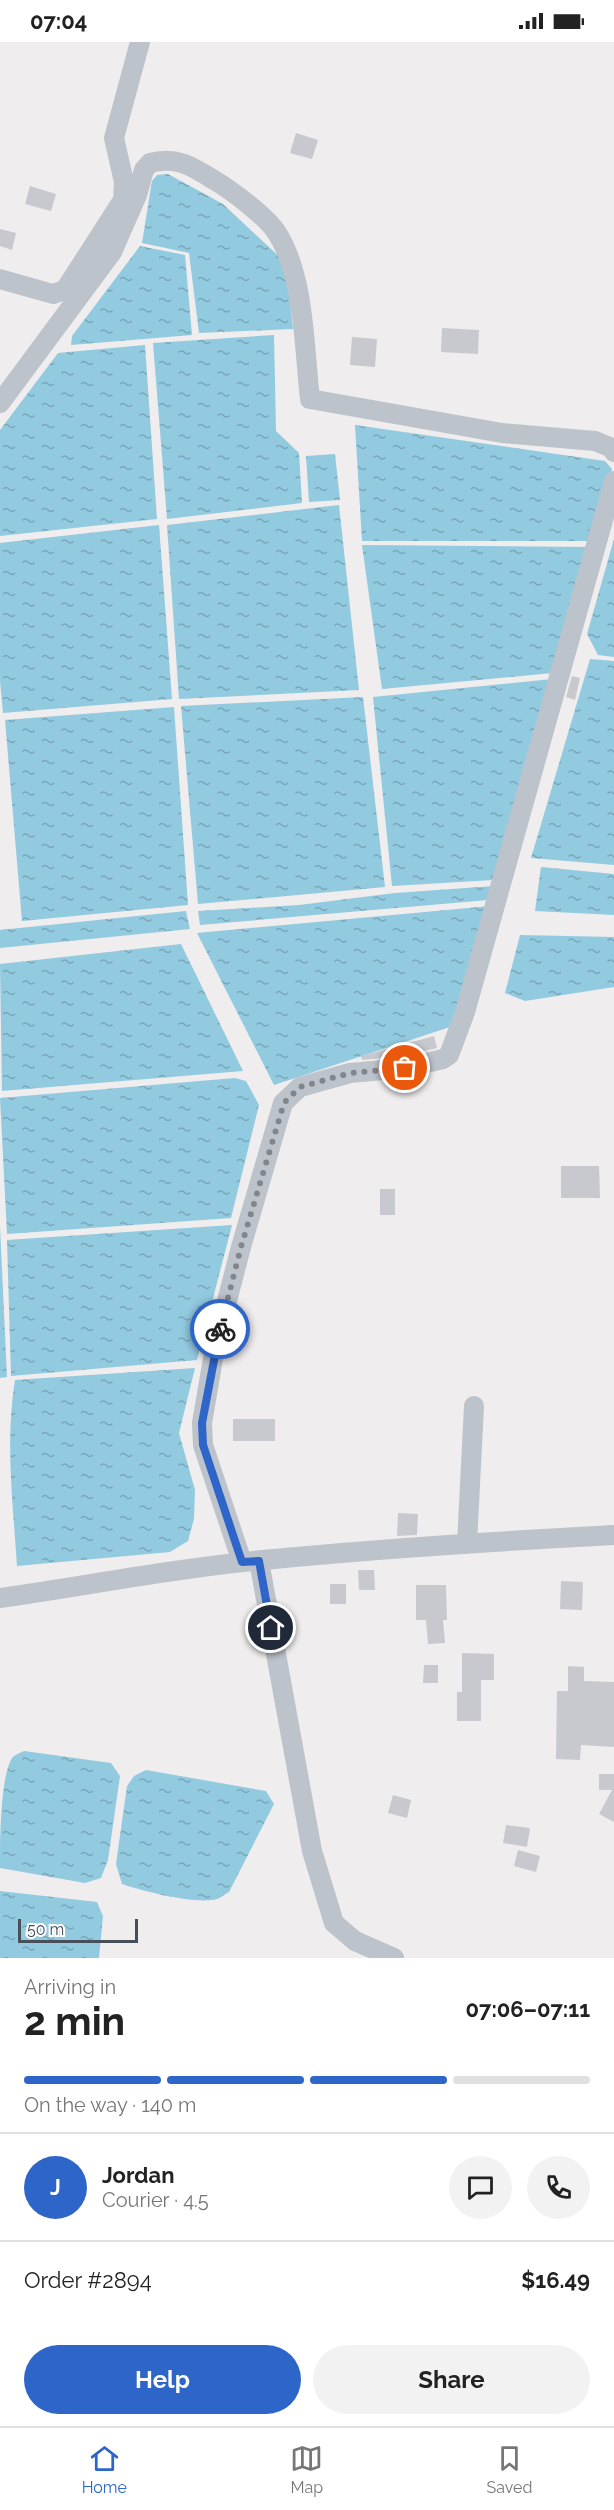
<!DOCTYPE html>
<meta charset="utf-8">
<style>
:root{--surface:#fff;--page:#f2f2f2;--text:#222;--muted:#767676;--line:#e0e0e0;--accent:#2e65c8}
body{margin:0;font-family:Raleway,sans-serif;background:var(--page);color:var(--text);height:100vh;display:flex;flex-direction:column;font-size:22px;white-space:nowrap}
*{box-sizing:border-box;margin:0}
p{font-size:20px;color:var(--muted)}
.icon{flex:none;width:33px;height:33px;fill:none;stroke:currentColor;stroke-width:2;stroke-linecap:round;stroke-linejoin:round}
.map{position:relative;height:1916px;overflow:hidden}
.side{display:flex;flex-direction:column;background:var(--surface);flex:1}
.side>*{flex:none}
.scale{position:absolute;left:18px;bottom:15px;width:120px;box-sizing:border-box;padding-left:6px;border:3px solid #474f58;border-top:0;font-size:16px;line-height:21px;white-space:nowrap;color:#474f58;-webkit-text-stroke:4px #fff;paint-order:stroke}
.pin{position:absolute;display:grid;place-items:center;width:51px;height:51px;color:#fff;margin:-26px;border:3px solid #fff;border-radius:50%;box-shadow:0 2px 6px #0007}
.courier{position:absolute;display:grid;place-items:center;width:60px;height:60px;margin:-30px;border:4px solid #2e65c8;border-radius:50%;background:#fff;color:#222;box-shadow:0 2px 8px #0007}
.head em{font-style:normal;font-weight:700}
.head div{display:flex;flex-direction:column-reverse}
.head{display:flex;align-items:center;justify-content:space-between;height:102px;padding:0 24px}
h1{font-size:39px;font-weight:700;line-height:45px}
.bar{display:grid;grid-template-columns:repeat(4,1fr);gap:9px 6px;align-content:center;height:72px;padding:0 24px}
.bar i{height:8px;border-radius:4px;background:var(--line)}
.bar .on{background:var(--accent)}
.bar p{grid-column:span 4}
.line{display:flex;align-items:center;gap:15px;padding:0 24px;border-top:2px solid var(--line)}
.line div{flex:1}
.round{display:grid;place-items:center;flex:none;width:63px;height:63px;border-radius:32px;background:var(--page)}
.primary-button{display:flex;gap:12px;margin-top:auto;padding:12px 24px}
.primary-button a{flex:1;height:69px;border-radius:36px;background:var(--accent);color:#fff;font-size:24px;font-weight:700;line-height:69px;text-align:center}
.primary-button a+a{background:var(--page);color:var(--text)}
.status{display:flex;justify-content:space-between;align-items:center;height:42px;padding:0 30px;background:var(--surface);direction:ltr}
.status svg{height:16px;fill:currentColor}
.tab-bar{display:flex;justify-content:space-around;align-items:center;height:84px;border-top:2px solid var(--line);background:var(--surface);font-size:16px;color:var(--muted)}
.tab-bar a{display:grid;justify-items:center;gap:3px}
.tab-bar .on{color:var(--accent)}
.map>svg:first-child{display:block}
.water{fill:url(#water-ripples)}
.building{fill:#c7c9cf}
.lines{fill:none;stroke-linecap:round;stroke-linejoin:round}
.minor{stroke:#bdc3ca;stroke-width:20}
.done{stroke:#82868c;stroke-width:6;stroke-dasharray:0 10.8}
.route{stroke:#2e65c8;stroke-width:8}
</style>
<div class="status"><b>07:04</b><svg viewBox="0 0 49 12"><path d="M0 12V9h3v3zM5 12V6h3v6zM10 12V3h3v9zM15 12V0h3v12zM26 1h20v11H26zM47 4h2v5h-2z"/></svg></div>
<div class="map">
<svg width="614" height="1916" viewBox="0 0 614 1916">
<defs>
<pattern id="water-ripples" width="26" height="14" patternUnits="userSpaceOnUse" patternTransform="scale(1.5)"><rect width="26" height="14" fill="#92cae0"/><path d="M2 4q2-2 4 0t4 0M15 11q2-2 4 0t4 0" fill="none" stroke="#79a6b8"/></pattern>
</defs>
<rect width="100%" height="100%" fill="#efeded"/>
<!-- water -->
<path class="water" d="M168 132 223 162 286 221 293 287 199 291 189 211 142 201 152 139 157 133Z
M140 204 185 213 192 293 71 303 72 294Z
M274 293 276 389 299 411 302 461 167 477 153 301Z
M145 303 157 477 0 494V388L58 311Z
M355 383 605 419 612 427 592 499H362Z
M335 412 340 458 309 460 306 414Z
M339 463 359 648 179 657 167 483Z
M159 483 172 657 3 671 0 639V501Z
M614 497V615L598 613 587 592Z
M362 503 590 505 553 631 382 647Z
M590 617 614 619V823L531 816Z
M552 637 493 838 392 844 373 655Z
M363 655 385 845 198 862 181 664Z
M174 665 188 863 22 879 5 678Z
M541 825 614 832V873L535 869Z
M494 844 488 858 200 883 198 869 299 863 395 851Z
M490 864 462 972 450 985 274 1043 197 891Z
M186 869 190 887 0 906V888Z
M520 893 614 895V945L525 959 505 951Z
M181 902 243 1029 2 1049 0 922Z
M235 1036 246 1039 259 1063 231 1176 7 1192 0 1056Z
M232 1183 197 1318 11 1334 7 1198Z
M0 1184 7 1335 0 1336Z
M195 1326 179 1391 195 1448 194 1477 188 1499 170 1510 17 1524C13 1462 5 1400 15 1338Z
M24 1709 111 1721 120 1734 108 1818 101 1836 85 1841 0 1826C0 1800 0 1736 12 1716 14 1713 20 1711 24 1709Z
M146 1728 266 1749 274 1762 229 1850C225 1852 221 1856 217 1857 196 1863 143 1849 122 1842L116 1822 127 1744 134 1734Z
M0 1849 97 1860 103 1874 99 1916H0Z"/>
<!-- building -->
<path class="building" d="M296 91 318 98 312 117 290 111Z
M30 144 56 152 51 169 25 162Z
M0 187 16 191 12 208 0 204Z
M442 286 479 288 478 312 441 310Z
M352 295 377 297 375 325 350 323Z
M572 634 580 636 575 658 566 655Z
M434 994 437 1006 403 1014 362 1018 361 1014Z
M561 1124H599L600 1156H561Z
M380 1147H395V1173H380Z
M233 1377H275V1399H233Z
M398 1471 418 1472 417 1493 397 1494Z
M358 1528H374L375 1548H359Z
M561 1539 583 1540 582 1568 560 1567Z
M330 1542H346V1562H330Z
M416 1543H446L447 1578H443L445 1601 428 1602 426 1578H416Z
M462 1611 494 1612V1638H481V1679H457V1650H462Z
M424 1623H438V1641H423Z
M568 1624 584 1625V1639L614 1640V1705L581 1703 580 1718 556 1717 557 1649H568Z
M599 1732H614V1780L599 1772 612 1748H599Z
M393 1753 411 1758 407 1776 388 1771Z
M506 1783 530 1786 527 1805 503 1801Z
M518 1808 540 1814 536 1830 514 1824Z"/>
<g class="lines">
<!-- minor -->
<path class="minor" d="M0 237 53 252 65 248 123 158 124 140 114 96 140 0
M0 361 112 210 137 153 144 128 150 121C176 114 192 124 214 138 231 148 266 174 277 191 305 235 304 306 310 357L502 391 595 399 612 406 614 410
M467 1502 474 1364
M259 1519 312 1809 334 1881 355 1899 394 1916
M242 1520 203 1403 202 1381 215 1305 241 1205 283 1061 300 1045 350 1031 405 1026 443 1017 449 1013 465 970 614 439
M0 1556C91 1543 182 1525 274 1517 387 1506 501 1499 614 1493"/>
</g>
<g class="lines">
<!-- done -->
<path class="done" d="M220 1287 241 1205 284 1061 300 1045 350 1031 405 1026"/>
<!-- route -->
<path class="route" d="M220 1287 202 1381 203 1403 242 1520 259 1519 271 1586"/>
</g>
</svg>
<div class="scale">50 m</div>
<div class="pin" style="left:405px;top:1026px;background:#ea580c"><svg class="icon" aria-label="bag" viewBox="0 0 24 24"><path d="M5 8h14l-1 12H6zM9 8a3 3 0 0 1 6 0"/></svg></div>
<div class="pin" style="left:271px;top:1586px;background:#1f2937"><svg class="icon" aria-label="home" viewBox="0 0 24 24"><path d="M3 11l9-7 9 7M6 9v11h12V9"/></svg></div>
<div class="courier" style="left:220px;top:1287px"><svg class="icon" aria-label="bike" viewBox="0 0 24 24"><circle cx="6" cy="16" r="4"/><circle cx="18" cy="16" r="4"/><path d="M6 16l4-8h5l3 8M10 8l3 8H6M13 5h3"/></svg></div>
</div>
<section class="side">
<div class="head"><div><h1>2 min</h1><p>Arriving in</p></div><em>07:06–07:11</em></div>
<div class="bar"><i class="on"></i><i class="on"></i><i class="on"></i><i></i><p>On the way · 140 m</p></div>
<div class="line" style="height:108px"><b class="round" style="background:var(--accent);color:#fff">J</b><div><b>Jordan</b><p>Courier · 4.5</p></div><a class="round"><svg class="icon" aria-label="chat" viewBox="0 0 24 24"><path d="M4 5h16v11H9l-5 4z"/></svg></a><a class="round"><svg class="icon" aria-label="phone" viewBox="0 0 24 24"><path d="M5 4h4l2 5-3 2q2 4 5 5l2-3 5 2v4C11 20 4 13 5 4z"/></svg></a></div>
<div class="line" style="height:78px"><div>Order #2894</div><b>$16.49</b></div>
<div class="primary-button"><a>Help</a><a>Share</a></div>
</section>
<nav class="tab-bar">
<a class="on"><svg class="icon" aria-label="home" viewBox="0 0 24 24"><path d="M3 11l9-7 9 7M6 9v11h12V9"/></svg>Home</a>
<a><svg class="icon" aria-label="map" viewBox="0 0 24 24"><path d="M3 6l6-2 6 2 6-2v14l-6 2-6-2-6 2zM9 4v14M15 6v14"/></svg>Map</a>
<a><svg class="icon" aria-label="saved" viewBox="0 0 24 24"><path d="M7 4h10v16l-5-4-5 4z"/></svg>Saved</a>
</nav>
